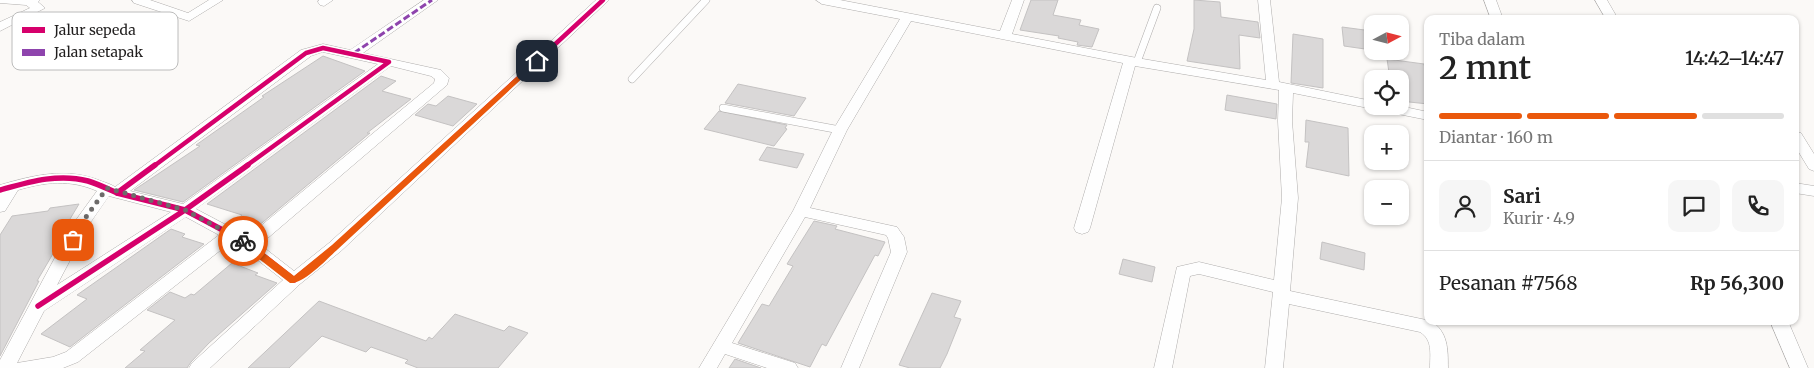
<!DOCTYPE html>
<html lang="id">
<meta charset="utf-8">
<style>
:root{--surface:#fff;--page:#f6f6f6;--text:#222;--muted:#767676;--line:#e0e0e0;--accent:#ea580c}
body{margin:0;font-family:Merriweather,serif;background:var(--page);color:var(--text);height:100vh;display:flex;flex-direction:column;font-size:19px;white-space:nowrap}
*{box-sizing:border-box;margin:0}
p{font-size:16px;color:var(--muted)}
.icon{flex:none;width:28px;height:28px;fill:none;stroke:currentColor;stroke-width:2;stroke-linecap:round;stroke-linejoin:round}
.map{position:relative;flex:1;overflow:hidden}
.side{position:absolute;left:1424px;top:15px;width:375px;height:310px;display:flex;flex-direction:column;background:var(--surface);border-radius:10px;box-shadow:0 1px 4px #0004}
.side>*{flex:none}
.needle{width:32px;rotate:83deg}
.controls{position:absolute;left:1364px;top:15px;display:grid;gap:10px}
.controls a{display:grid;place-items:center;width:45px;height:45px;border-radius:10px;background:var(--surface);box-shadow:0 1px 4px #0004;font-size:25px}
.pin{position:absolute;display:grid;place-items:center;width:42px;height:42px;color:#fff;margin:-21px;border-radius:10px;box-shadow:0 2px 8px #0006}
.courier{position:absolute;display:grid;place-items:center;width:50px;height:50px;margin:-25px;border:4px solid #ea580c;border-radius:50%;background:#fff;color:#222;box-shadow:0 1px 6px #0007}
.headline em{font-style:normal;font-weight:600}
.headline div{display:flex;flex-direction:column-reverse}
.headline{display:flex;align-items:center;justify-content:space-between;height:85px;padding:0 15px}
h1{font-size:32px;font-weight:600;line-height:38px}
.bar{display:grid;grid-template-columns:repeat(4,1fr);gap:8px 5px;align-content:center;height:60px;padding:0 15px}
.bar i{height:6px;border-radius:4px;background:var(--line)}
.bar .current{background:var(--accent)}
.bar p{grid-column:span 4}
.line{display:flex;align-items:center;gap:12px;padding:0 15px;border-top:1px solid var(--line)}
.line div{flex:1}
.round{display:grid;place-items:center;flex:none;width:52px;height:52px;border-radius:10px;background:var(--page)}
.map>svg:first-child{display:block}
.building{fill:#dad8d8;stroke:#c4c2c2}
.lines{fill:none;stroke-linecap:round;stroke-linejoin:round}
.service-casing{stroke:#afadac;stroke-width:8}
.minor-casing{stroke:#afadac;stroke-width:1}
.service{stroke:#fefefe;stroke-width:7}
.minor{fill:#fefefe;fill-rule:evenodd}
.quiet{stroke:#8e44ad;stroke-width:3;stroke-dasharray:7 3;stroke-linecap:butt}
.cycleway-far1-casing{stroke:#fff;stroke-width:7}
.cycleway-casing{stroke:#fff;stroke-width:9}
.cycleway-far1{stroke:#d6006c;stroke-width:4.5}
.cycleway{stroke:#d6006c;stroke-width:5.5}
.route{fill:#ea580c}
.done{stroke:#6d6b6a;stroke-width:5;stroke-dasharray:0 9}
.key{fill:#fff;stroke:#bcbcbc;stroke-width:1}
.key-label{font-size:14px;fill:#201e1e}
</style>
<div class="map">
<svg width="1814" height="368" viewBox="0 0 1814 368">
<rect width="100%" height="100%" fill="#fbf9f7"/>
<!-- building -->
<path class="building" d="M1031 0H1058L1053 15 1081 20 1079 25 1099 29 1092 47 1077 45 1078 42 1058 38 1059 36 1020 30Z
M1194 0 1220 2 1221 17 1258 22 1260 38 1239 35 1240 69 1187 61 1194 29Z
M1342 27 1372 31V50L1344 46Z
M1293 34 1323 39V88L1291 83Z
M323 56 365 71 183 202 134 190 200 146 196 145 264 97 262 96Z
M1387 59 1424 64 1428 81V104L1400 101V79H1390Z
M381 76 396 81 382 91 411 99 367 133H370L257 227 236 220 242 215 207 204Z
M738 84 806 98 794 116 725 103Z
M1227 95 1277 104 1276 119 1225 110Z
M448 96 477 104 453 126 415 115 428 104 436 106Z
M719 111 787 125 785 128 787 129 774 146 704 129Z
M1306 120 1348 128 1349 176 1306 167 1309 142H1305Z
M767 147 804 154 797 168 759 160Z
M79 204 64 229 68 228 37 281H39L0 356V235L12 216 48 211 50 208Z
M814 221 837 226 835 229 885 242 878 256 875 255 826 346 822 344 810 367 738 343 762 304 769 306 793 266 787 264Z
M171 229 185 234 182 237 204 244 70 347 41 334 87 299 77 295Z
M1322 242 1365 253 1364 270 1320 259Z
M1123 259 1155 267 1152 282 1119 274Z
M232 263 258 273 255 275 277 283 209 343 191 362 187 368H125L145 351 140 350 175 320 147 310 170 292 185 298 191 294 194 295Z
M932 293 961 301 954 317 961 319 947 354 940 368H910L899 365Z
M319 301 426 341 429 337 432 339 455 314 504 331 509 326 528 333 498 368H418L405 363 408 360 371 347 366 352 322 336 289 368H248Z
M735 359 761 368H729Z"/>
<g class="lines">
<defs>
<path id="service" d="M1137 62 1157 8
M632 79 706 0
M723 108 840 130"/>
<path id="minor" d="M0 0H40L38 2 45 8 0 31V22L30 8 26 5 0 3Z
M132 0H150L188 13 209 0H223L189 21 134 3Z
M319 0H333L324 6 320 5 318 2Z
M424 0H438L363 53 441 70 449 78 447 85 269 237 258 243 294 271 329 243 596 0H609L341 251 300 284 210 368H189L192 363 283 280 241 247 231 242 78 362 63 368H0V360L73 224 97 191C70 179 45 182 18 190L5 211 0 212V185C34 175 67 167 101 181 106 183 111 184 115 187L301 50 323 44 350 50ZM323 52 378 64 183 204 130 191 311 56ZM391 66 431 76 435 79 434 83 257 229 247 236 196 209ZM109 196 171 212 57 285 88 226ZM186 217 219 235 66 352 53 357 17 363 44 311Z
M816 0H840L1000 31 1012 0H1024L1012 34 1137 58 1266 80 1258 0H1270L1279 82 1372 101V106H1400L1428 112V120L1293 93 1292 121 1298 198 1290 291 1431 321C1448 332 1448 349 1448 368H1430C1430 354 1433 340 1420 332L1289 304 1283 368H1265L1273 292 1199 274 1190 276 1172 368H1154L1177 267 1199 262 1274 280 1282 198 1278 121 1279 90 1135 66 1090 228 1088 232 1082 234 1076 232 1074 228 1123 63 911 21 847 130 810 208 897 227 904 237 907 252 859 368H841L891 252 888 238 886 235 805 217 732 343 795 363 798 368H767L725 354 717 368H699L793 211 833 130 900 19 822 4Z
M1484 0H1496L1503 19H1491Z
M1595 0H1607L1618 19H1606Z
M1795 132 1801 133 1814 154V171L1809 169 1795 146Z
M1795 183 1814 186V196L1795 193Z
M1770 321H1788L1808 368H1790Z"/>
</defs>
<!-- service casing -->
<use href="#service" class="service-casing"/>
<!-- minor casing -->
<use href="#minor" class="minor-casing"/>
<!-- service -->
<use href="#service" class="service"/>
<!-- minor -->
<use href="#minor" class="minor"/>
<!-- quiet -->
<path class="quiet" d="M354 53 432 0"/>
<defs>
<path id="cycleway-far1" d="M154 166 306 53 323 48 389 62 246 166
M423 166 603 0"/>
<path id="cycleway" d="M0 190C29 182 58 173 88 181 98 184 108 189 117 193
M117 193 185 210 248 165
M117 193 155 165
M38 306 185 210 247 243 294 280 335 247 424 165"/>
</defs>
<!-- cycleway-far1 casing -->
<use href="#cycleway-far1" class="cycleway-far1-casing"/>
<!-- cycleway casing -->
<use href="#cycleway" class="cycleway-casing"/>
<!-- cycleway-far1 -->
<use href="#cycleway-far1" class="cycleway-far1"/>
<!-- cycleway -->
<use href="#cycleway" class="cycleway"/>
</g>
<!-- route -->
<path class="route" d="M535 60 541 61 338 249C328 258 303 285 290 283L240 244V239H246L294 276 332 245Z"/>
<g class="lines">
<!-- done -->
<path class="done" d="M73 240 81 224 107 188 185 210 243 241"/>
</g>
<!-- legend -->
<rect x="12" y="12" width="166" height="58" rx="8" class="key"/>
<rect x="22" y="27" width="23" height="6" fill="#d6006c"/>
<rect x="22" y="49" width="23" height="7" fill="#8e44ad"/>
<g class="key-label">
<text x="54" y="35">Jalur sepeda</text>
<text x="54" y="57">Jalan setapak</text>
</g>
</svg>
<div class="controls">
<a><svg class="needle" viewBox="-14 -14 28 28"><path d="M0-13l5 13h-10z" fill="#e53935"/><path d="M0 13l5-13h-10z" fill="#767676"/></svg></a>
<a><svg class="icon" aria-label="locate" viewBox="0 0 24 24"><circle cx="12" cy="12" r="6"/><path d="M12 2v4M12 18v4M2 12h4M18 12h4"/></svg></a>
<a>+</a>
<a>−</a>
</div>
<div class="pin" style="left:73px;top:240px;background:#ea580c"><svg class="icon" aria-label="bag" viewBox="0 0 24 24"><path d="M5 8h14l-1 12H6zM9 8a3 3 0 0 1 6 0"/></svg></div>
<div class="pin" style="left:537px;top:61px;background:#1f2937"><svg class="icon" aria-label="home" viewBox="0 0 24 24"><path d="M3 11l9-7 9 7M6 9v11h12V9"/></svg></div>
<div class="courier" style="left:243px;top:241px"><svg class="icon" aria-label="bike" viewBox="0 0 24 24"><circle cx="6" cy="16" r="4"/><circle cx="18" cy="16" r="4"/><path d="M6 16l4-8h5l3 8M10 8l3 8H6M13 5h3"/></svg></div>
<section class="side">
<div class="headline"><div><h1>2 mnt</h1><p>Tiba dalam</p></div><em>14:42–14:47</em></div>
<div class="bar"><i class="current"></i><i class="current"></i><i class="current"></i><i></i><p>Diantar · 160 m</p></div>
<div class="line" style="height:90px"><a class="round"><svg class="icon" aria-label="person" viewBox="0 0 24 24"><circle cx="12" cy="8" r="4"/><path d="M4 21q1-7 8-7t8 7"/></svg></a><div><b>Sari</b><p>Kurir · 4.9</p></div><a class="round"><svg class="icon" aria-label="chat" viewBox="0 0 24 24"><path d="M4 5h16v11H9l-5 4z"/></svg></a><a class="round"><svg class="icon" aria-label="phone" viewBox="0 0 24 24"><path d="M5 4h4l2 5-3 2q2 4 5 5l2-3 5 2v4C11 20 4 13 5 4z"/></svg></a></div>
<div class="line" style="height:65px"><div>Pesanan #7568</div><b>Rp 56,300</b></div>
</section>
</div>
